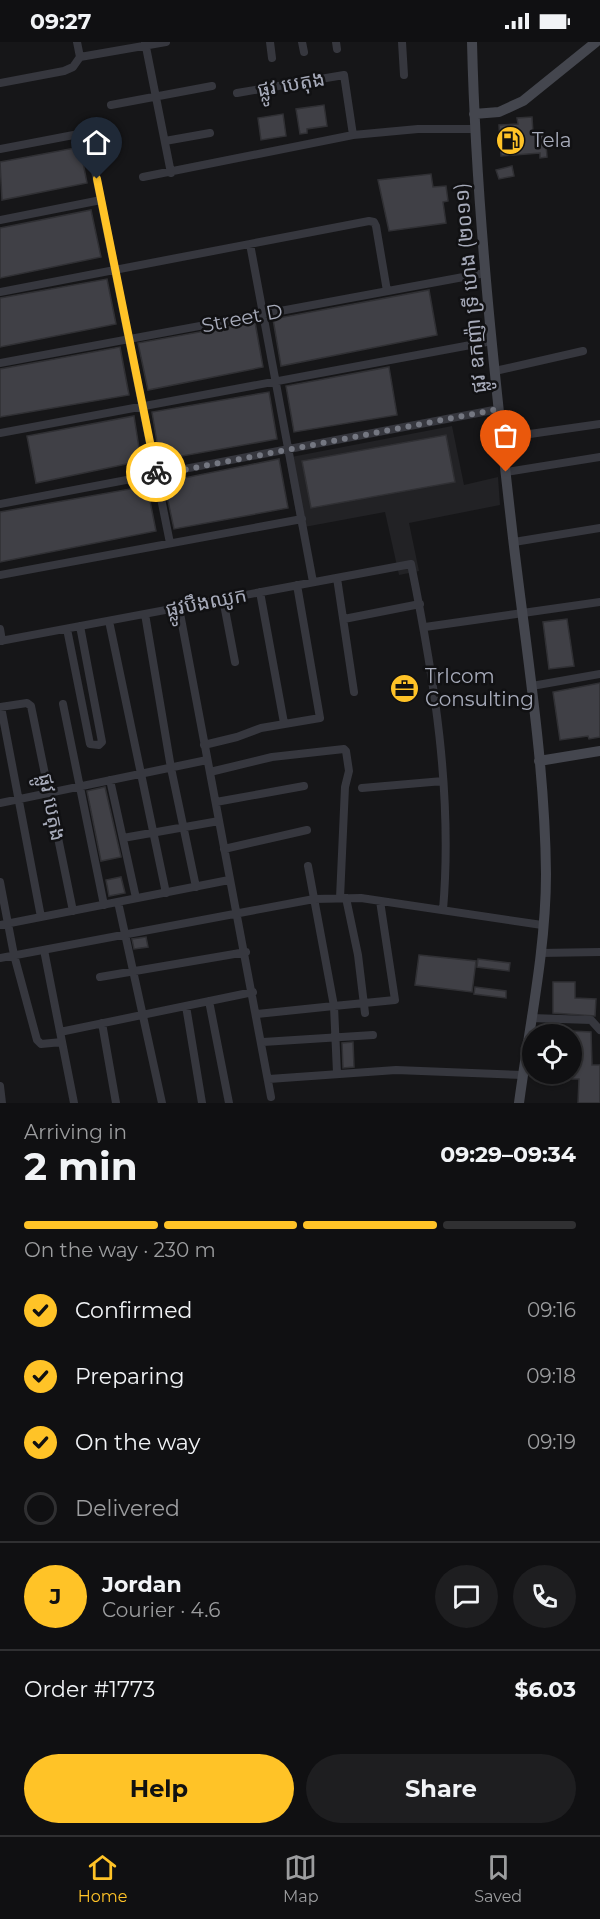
<!DOCTYPE html>
<meta charset="utf-8">
<style>
:root{--surface:#101012;--page:#1e1e20;--text:#f1f3f6;--muted:#9c9d9f;--line:#303032;--accent:#ffc327}
body{margin:0;font-family:Montserrat,"Noto Sans Khmer",sans-serif;background:var(--page);color:var(--text);height:100vh;display:flex;flex-direction:column;font-size:22px;white-space:nowrap}
*{box-sizing:border-box;margin:0}
p{font-size:20px;color:var(--muted)}
.icon{flex:none;width:33px;height:33px;fill:none;stroke:currentColor;stroke-width:2;stroke-linecap:round;stroke-linejoin:round}
.map{position:relative;height:1061px;overflow:hidden}
.panel{display:flex;flex-direction:column;background:var(--surface);flex:1}
.panel>*{flex:none}
.fabs{position:absolute;left:522px;top:982px;display:grid;gap:12px}
.fabs a{display:grid;place-items:center;width:60px;height:60px;border-radius:50%;background:var(--surface);box-shadow:0 2px 4px #0004,0 0 0 2px var(--line);font-size:30px}
.pin{position:absolute;display:grid;place-items:center;width:51px;height:51px;color:#fff;margin:-62px -26px;border-radius:50% 50% 50% 0;rotate:-45deg;box-shadow:0 0 6px #0007}
.pin .icon{rotate:45deg}
.courier{position:absolute;display:grid;place-items:center;width:60px;height:60px;margin:-30px;border:4px solid #ffc327;border-radius:50%;background:#fff;color:#222;box-shadow:0 2px 8px #0007}
.head em{font-style:normal;font-weight:700}
.head div{display:flex;flex-direction:column-reverse}
.head{display:flex;align-items:center;justify-content:space-between;height:102px;padding:0 24px}
h1{font-size:39px;font-weight:700;line-height:45px}
.bar{display:grid;grid-template-columns:repeat(4,1fr);gap:9px 6px;align-content:center;height:72px;padding:0 24px}
.bar i{height:8px;border-radius:4px;background:var(--line)}
.bar .selected{background:var(--accent)}
.bar p{grid-column:span 4}
.line{display:flex;align-items:center;gap:15px;padding:0 24px;border-top:2px solid var(--line)}
.line div{flex:1}
.round{display:grid;place-items:center;flex:none;width:63px;height:63px;border-radius:32px;background:var(--page)}
ol{padding:0 24px;list-style:none}
li{display:flex;align-items:center;gap:18px;height:66px}
li p{margin-inline-start:auto}
li .icon{padding:6px;border-radius:50%;background:var(--accent);color:#111;stroke-width:4}
li:last-child{color:var(--muted)}
li i{width:33px;height:33px;border:3px solid var(--line);border-radius:50%}
.primary-button{display:flex;gap:12px;margin-top:auto;padding:12px 24px}
.primary-button a{flex:1;height:69px;border-radius:36px;background:var(--accent);color:#111;font-size:24px;font-weight:700;line-height:69px;text-align:center}
.primary-button a+a{background:var(--page);color:var(--text)}
.status{display:flex;justify-content:space-between;align-items:center;height:42px;padding:0 30px;background:var(--surface);direction:ltr}
.status svg{height:16px;fill:currentColor}
.menu{display:flex;justify-content:space-around;align-items:center;height:84px;border-top:2px solid var(--line);background:var(--surface);font-size:16px;color:var(--muted)}
.menu a{display:grid;justify-items:center;gap:3px}
.menu .selected{color:var(--accent)}
.map>svg:first-child{display:block}
.built{fill:#222225}
.building{fill:#404046;stroke:#303034;stroke-width:1.5}
.lines{fill:none;stroke-linecap:round;stroke-linejoin:round}
.street{stroke:#36373e;stroke-width:8}
.secondary{stroke:#44464e;stroke-width:10}
.done{stroke:#747781;stroke-width:6;stroke-dasharray:0 10.8}
.route{stroke:#ffc327;stroke-width:8}
.labels{text-anchor:middle;dominant-baseline:central;stroke-width:5;stroke-linejoin:round;paint-order:stroke}
.street-label{font-size:20px;fill:#a7abba;stroke:#111113}
.poi-label{font-size:20px;fill:#a7abba;stroke:#111113;text-anchor:start}
</style>
<div class="status"><b>09:27</b><svg viewBox="0 0 49 12"><path d="M0 12V9h3v3zM5 12V6h3v6zM10 12V3h3v9zM15 12V0h3v12zM26 1h20v11H26zM47 4h2v5h-2z"/></svg></div>
<div class="map">
<svg width="600" height="1061" viewBox="0 0 600 1061">
<rect width="100%" height="100%" fill="#161618"/>
<!-- built -->
<path class="built" d="M452 384 464 443 498 435 500 463 409 481 419 529 399 533 385 470 299 486 286 416Z"/>
<!-- building -->
<path class="building" d="M324 63 327 84 307 87V91L300 92 296 67Z
M283 72 286 94 261 98 258 76Z
M532 75 533 91 545 90 547 115 540 116V111L501 114 499 83 518 82 517 76Z
M80 105 87 141 2 158 0 120Z
M512 124 514 134 499 137 496 128Z
M431 132 433 145 446 144 448 159 443 160 446 181 389 189 378 138Z
M91 168 101 215 0 236V186Z
M107 237 116 282 0 305V256Z
M429 248 437 293 281 324 273 277Z
M255 280 263 325 148 348 138 301Z
M120 305 129 353 0 375V327Z
M389 325 397 373 294 390 286 344Z
M269 350 277 397 160 418 152 370Z
M134 374 141 419 36 441 27 394Z
M446 393 455 440 311 466 302 419Z
M279 417 288 466 174 487 164 440Z
M147 444 156 489 0 520V470Z
M567 577 574 624 549 627 543 580Z
M600 641V695L589 697 588 694 560 698 553 650Z
M105 745 121 815 101 819 87 749Z
M121 835 125 851 109 854 106 838Z
M146 895 148 905 134 907 132 897Z
M419 913 476 919 472 950 415 943Z
M478 917 510 921 509 929 477 925Z
M553 940H575V956L596 957 595 974 553 971Z
M475 945 506 949V956L474 952Z
M572 989 591 990 592 1023H600V1061H578L579 1037H572Z
M353 1000 354 1025 343 1026 342 1001Z"/>
<g class="lines">
<!-- street -->
<path class="street" d="M77 0 80 15
M145 0 171 131
M270 0 272 16
M302 0 304 10
M336 0 337 7
M402 0 404 33
M0 41 64 29 73 25 80 15 166 0
M237 51 344 33 353 93
M111 63 212 44
M165 99 210 91
M0 107 84 91 88 94 170 501
M143 135 353 93 418 87H475
M0 178 101 158
M250 202 313 540
M0 250 369 179 374 180 376 184 387 249
M0 321 485 231
M495 329 583 309
M0 391 492 299
M502 396 600 382
M506 430 600 415
M0 462 499 367
M514 500 600 486
M0 533 302 477
M337 536 354 650
M260 550 284 681
M223 557 235 620
M179 566 271 1055
M145 572 171 726 196 845
M344 577 420 562
M109 579 166 851
M425 585 600 560
M0 587 2 599
M67 587 90 702 99 703 102 700 80 584
M0 599 411 522C434 635 453 752 443 868
M532 644 600 632
M63 662 104 863
M0 665 27 661 31 664 73 869
M1 665 41 875
M204 703 237 695 261 686 320 676 297 543
M210 730 272 715 344 707 346 709 349 729 345 745 340 856
M110 738 136 856
M362 746 443 739
M216 760 304 744
M0 761 207 718
M123 796 219 779
M224 807 307 788
M0 840 14 913 37 998 41 1002 62 1000
M346 856 358 913 365 971
M118 860 162 1061
M0 883 229 838
M44 908 74 1061
M540 911 600 910
M0 916 314 857 361 856 542 883
M100 935 246 910
M209 959 229 1061
M186 964 202 1061
M257 972 334 964 308 824
M531 976 591 978 600 988
M102 981 116 1061
M60 990 253 950
M263 1000 373 993
M337 1031 334 964 395 958 380 859
M269 1037 396 1028 523 1033
M0 1044 2 1061"/>
<!-- secondary -->
<path class="secondary" d="M472 0C476 166 494 331 513 496 526 608 545 720 546 832 546 908 529 986 519 1061
M474 72 499 70 523 59 596 0
M539 719 600 709"/>
</g>
<g class="lines">
<!-- done -->
<path class="done" d="M156 430 157 433 499 367 506 430"/>
<!-- route -->
<path class="route" d="M97 137 156 430"/>
</g>
<!-- icons -->
<defs>
<symbol id="fuel-disc" viewBox="-11 -11 22 22"><circle r="9.5" fill="#ffc327" stroke="#111113"/><path d="M-5.5-6h7V0h2V4h1.3V-2.5L3-4.5l.8-.8L6-3V5H2.5V1h-1V6h-7ZM-4.2-4.7v3.2H.2V-4.7Z" fill="#111"/></symbol>
<symbol id="office-disc" viewBox="-11 -11 22 22"><circle r="9.5" fill="#ffc327" stroke="#111113"/><path d="M-6-3h4V-5.5h4V-3h4V5H-6ZM-1-4.5V-3h2v-1.5ZM-6 0V1H6V0Z" fill="#111"/></symbol>
</defs>
<g fill-rule="evenodd">
<use href="#fuel-disc" x="494" y="82" width="33" height="33"/>
<use href="#office-disc" x="388" y="630" width="33" height="33"/>
</g>
<g class="labels">
<!-- street labels -->
<g class="street-label">
<text transform="translate(291 42) rotate(-10)">ផ្លូវ បេតុង</text>
<text transform="translate(470 246) rotate(-95)">ផ្លូវ ឧកញ៉ា ទ្រី ហេង (២០១១)</text>
<text transform="translate(242 276) rotate(-11)">Street D</text>
<text transform="translate(206 560) rotate(-11)">ផ្លូវបឹងឈូក</text>
<text transform="translate(52 765) rotate(79)">ផ្លូវ បេតុង</text>
</g>
<!-- poi labels -->
<g class="poi-label">
<text x="532" y="98">Tela</text>
<text x="425" y="634">TrIcom<tspan x="425" dy="23">Consulting</tspan></text>
</g>
</g>
</svg>
<div class="fabs">
<a><svg class="icon" aria-label="locate" viewBox="0 0 24 24"><circle cx="12" cy="12" r="6"/><path d="M12 2v4M12 18v4M2 12h4M18 12h4"/></svg></a>
</div>
<div class="pin" style="left:506px;top:430px;background:#ea580c"><svg class="icon" aria-label="bag" viewBox="0 0 24 24"><path d="M5 8h14l-1 12H6zM9 8a3 3 0 0 1 6 0"/></svg></div>
<div class="pin" style="left:97px;top:137px;background:#1f2937"><svg class="icon" aria-label="home" viewBox="0 0 24 24"><path d="M3 11l9-7 9 7M6 9v11h12V9"/></svg></div>
<div class="courier" style="left:156px;top:430px"><svg class="icon" aria-label="bike" viewBox="0 0 24 24"><circle cx="6" cy="16" r="4"/><circle cx="18" cy="16" r="4"/><path d="M6 16l4-8h5l3 8M10 8l3 8H6M13 5h3"/></svg></div>
</div>
<section class="panel">
<div class="head"><div><h1>2 min</h1><p>Arriving in</p></div><em>09:29–09:34</em></div>
<div class="bar"><i class="selected"></i><i class="selected"></i><i class="selected"></i><i></i><p>On the way · 230 m</p></div>
<ol>
<li><svg class="icon" aria-label="check" viewBox="0 0 24 24"><path d="M5 12l5 5 9-10"/></svg>Confirmed<p>09:16</p></li>
<li><svg class="icon" aria-label="check" viewBox="0 0 24 24"><path d="M5 12l5 5 9-10"/></svg>Preparing<p>09:18</p></li>
<li><svg class="icon" aria-label="check" viewBox="0 0 24 24"><path d="M5 12l5 5 9-10"/></svg>On the way<p>09:19</p></li>
<li><i></i>Delivered</li>
</ol>
<div class="line" style="height:108px"><b class="round" style="background:var(--accent);color:#111">J</b><div><b>Jordan</b><p>Courier · 4.6</p></div><a class="round"><svg class="icon" aria-label="chat" viewBox="0 0 24 24"><path d="M4 5h16v11H9l-5 4z"/></svg></a><a class="round"><svg class="icon" aria-label="phone" viewBox="0 0 24 24"><path d="M5 4h4l2 5-3 2q2 4 5 5l2-3 5 2v4C11 20 4 13 5 4z"/></svg></a></div>
<div class="line" style="height:78px"><div>Order #1773</div><b>$6.03</b></div>
<div class="primary-button"><a>Help</a><a>Share</a></div>
</section>
<nav class="menu">
<a class="selected"><svg class="icon" aria-label="home" viewBox="0 0 24 24"><path d="M3 11l9-7 9 7M6 9v11h12V9"/></svg>Home</a>
<a><svg class="icon" aria-label="map" viewBox="0 0 24 24"><path d="M3 6l6-2 6 2 6-2v14l-6 2-6-2-6 2zM9 4v14M15 6v14"/></svg>Map</a>
<a><svg class="icon" aria-label="saved" viewBox="0 0 24 24"><path d="M7 4h10v16l-5-4-5 4z"/></svg>Saved</a>
</nav>
